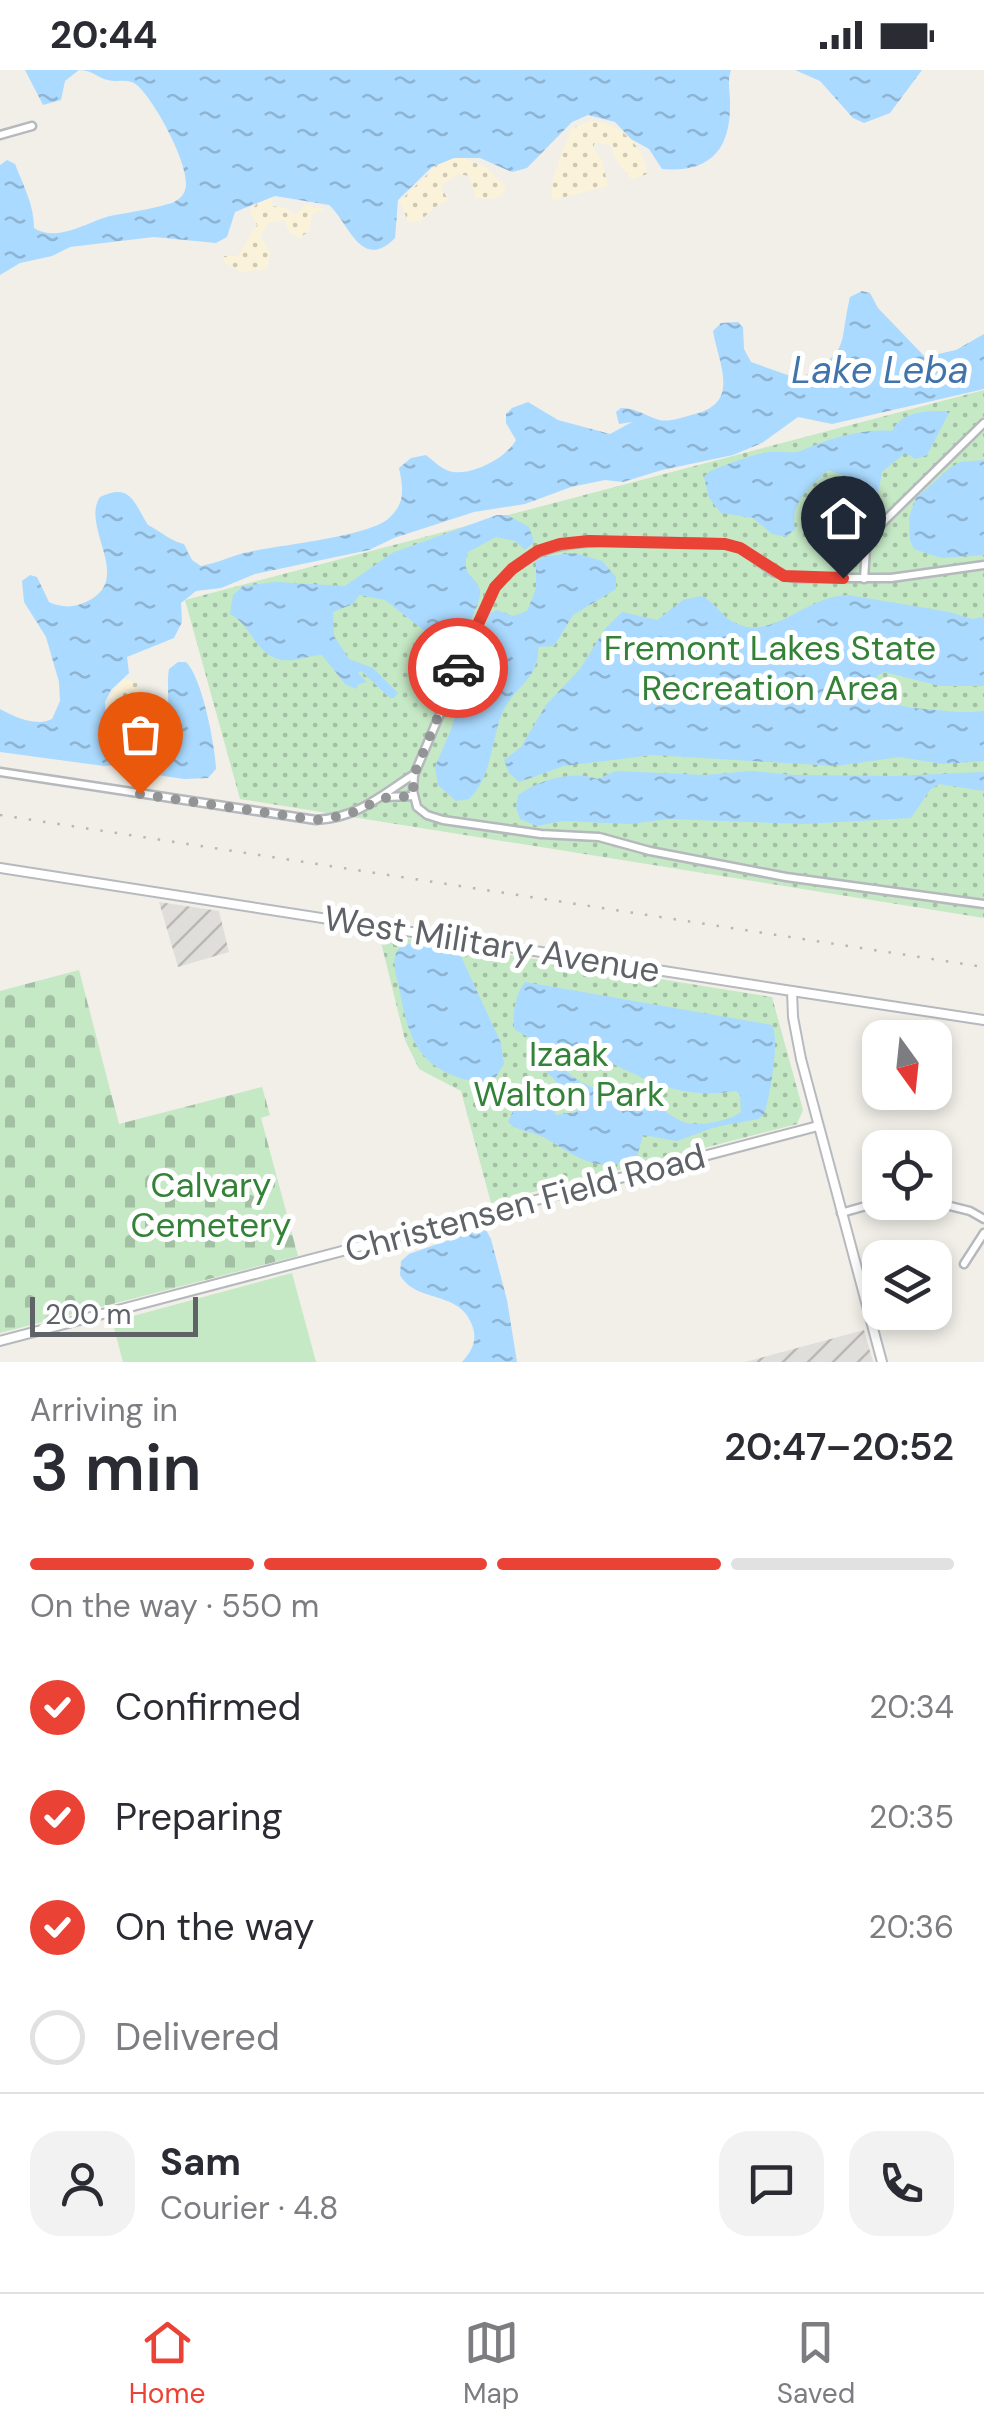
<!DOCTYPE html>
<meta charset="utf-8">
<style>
:root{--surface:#fff;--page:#f2f2f3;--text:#2b2b33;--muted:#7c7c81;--line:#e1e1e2;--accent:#ea4335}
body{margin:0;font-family:"DM Sans",sans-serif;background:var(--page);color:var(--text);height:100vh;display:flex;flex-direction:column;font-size:38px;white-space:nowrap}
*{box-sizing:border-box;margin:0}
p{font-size:32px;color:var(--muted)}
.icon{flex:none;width:55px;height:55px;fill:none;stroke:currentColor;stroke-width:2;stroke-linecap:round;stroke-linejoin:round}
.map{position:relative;height:1292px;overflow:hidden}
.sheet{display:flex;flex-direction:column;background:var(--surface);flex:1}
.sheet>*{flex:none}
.needle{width:65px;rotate:165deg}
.controls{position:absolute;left:862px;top:950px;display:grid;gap:20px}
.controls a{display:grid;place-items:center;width:90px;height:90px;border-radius:20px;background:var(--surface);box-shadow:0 5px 15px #0003;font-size:50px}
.scale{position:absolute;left:30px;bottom:25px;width:168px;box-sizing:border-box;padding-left:10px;border:5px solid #5f6368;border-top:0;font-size:28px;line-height:35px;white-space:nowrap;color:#5f6368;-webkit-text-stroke:8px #fff;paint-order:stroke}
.pin{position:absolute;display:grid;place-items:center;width:85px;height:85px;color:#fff;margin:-102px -42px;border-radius:50% 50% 50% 0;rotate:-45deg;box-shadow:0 0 10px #0007}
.pin .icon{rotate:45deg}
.courier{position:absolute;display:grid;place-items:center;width:100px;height:100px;margin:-50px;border:8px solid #ea4335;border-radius:50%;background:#fff;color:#222;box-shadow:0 2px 12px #0007}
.headline em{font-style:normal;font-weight:600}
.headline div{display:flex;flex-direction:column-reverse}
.headline{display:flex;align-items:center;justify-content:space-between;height:170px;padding:0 30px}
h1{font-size:65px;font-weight:600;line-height:75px}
.bar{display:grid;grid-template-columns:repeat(4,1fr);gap:15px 10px;align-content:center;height:120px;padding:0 30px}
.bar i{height:12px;border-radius:8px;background:var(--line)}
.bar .current{background:var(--accent)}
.bar p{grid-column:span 4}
.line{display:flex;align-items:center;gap:25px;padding:0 30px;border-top:2px solid var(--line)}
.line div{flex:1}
.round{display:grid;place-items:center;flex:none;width:105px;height:105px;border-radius:30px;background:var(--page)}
ol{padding:0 30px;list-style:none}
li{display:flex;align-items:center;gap:30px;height:110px}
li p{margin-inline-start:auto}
li .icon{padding:10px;border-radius:50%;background:var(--accent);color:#fff;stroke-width:4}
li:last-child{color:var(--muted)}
li i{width:55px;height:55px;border:5px solid var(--line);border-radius:50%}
.status{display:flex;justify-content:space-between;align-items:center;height:70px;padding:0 50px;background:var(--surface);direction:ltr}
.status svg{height:28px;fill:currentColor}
.dock{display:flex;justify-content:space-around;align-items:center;height:140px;border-top:2px solid var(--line);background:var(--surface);font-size:28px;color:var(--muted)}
.dock a{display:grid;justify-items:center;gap:5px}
.dock .current{color:var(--accent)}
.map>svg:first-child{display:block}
.industrial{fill:url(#industrial-furrows)}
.sand{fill:url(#sand-dots)}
.cemetery{fill:url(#cemetery-stones)}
.park{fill:url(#park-dots)}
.pitch{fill:#c5e8c5}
.water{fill:url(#water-ripples);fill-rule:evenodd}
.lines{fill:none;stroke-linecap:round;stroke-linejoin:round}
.minor-casing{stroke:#b5b8bc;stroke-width:11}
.tertiary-casing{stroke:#b5b8bc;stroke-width:12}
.secondary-casing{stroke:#b6babf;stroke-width:12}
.minor{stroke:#fff;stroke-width:6}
.tertiary{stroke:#fff;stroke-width:8}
.secondary{stroke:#fff;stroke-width:8}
.rail{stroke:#b6b7b8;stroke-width:2.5;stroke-dasharray:2.5 12;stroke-linecap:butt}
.done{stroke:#929495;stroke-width:10;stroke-dasharray:0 18}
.route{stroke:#ea4335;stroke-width:12}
.labels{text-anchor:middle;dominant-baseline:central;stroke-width:10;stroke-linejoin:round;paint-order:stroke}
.park-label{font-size:35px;fill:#348238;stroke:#fff}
.street-label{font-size:35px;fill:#5f6368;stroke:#fff}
.water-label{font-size:38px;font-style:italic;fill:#4174aa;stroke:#fff}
</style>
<div class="status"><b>20:44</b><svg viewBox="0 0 49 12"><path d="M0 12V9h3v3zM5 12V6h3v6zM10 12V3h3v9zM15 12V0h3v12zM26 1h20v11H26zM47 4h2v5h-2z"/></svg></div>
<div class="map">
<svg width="984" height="1292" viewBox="0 0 984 1292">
<defs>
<pattern id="industrial-furrows" width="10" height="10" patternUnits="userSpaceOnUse" patternTransform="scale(2.5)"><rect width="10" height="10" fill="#e0deda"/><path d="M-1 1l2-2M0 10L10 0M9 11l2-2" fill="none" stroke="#b9b8b5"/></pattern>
<pattern id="sand-dots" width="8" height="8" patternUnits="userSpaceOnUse" patternTransform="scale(2.5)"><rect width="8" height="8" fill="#fbf3d9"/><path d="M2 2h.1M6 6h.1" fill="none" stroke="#cec8b4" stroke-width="1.8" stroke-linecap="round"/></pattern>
<pattern id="cemetery-stones" width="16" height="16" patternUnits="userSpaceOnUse" patternTransform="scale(2.5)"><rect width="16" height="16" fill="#c5e8c5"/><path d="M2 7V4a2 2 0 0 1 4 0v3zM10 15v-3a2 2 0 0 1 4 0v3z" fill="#a3c0a4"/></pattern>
<pattern id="park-dots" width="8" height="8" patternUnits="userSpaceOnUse" patternTransform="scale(2.5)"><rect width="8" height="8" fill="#c5e8c5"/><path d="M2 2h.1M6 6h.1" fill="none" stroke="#a3c0a4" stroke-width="1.8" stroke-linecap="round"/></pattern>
<pattern id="water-ripples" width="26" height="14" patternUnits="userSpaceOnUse" patternTransform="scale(2.5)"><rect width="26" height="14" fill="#aadaff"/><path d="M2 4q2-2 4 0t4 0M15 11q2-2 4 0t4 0" fill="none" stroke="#8eb4d2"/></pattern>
</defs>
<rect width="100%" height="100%" fill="#f1efe8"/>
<!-- industrial -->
<path class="industrial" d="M159 832 219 841 229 882 178 897Z
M864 1260 873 1292H745Z"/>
<!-- sand -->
<path class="sand" d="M592 51C620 53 644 76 647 104L632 110 615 89 611 76 595 72 593 78 602 90 608 116 553 130C546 115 566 77 572 58Z
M460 87 485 97 505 115 504 123 492 129 476 128 469 106 458 104 441 116 448 130 435 137 420 151 408 152 400 131 439 93Z
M272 126V136L285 138 295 145 305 135 325 139 313 143 308 162 299 168 290 163 284 150 269 152 260 166 270 182 267 199 242 202 225 193 224 186H238L257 155 250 142 258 132Z
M125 609 137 613C143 634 142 660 119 669 99 653 105 623 125 609Z"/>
<!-- cemetery -->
<path class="cemetery" d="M79 900 119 1054 262 1017 270 1045 261 1048 298 1186 0 1263V921Z"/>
<!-- park -->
<path class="park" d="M984 320V848L240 729 185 530Z
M379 864 772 927 803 1040 797 1054 491 1133 461 1021 419 999 405 970Z"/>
<!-- pitch -->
<path class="pitch" d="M292 1203 316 1292H123L113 1254 122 1249Z"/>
<!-- water -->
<path class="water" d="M25 0H731C727 11 730 20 730 32 731 80 710 103 662 99L649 79 631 69 615 52 588 45 572 52 527 98 512 102 480 88H454L432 97 398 130 395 168C361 203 348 151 329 135L275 126 235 142 227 167 216 173 154 167 70 177 52 186 20 193 0 205V95L7 90 15 94C23 115 34 134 34 158 57 173 87 152 110 146 131 142 152 139 172 133 180 129 185 125 186 115 187 91 156 33 138 16 128 7 119 13 108 10 95 7 95 1 79 0L65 11 61 30 43 35Z
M795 0H922L890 43 864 53 853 48 820 11Z
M862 221 870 223 878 238 925 287 956 280 984 264V319L832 354 798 347 762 373 733 385 662 400 623 412 605 410 571 417 525 434 474 442 394 468 369 480 255 504 221 518 196 521 181 533 182 552 174 568 127 587 129 603 111 620 105 632 106 660 118 670 158 673C175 654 165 622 169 599L178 592H186C202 607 215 675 216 699L208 708 184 709 144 703 126 694 104 696 0 682V639C15 647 36 657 52 649L60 631 59 612 46 567 24 532 22 511 30 505 37 507 49 532C62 538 75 538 88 531 134 508 80 457 100 427 131 412 134 433 148 455 160 461 172 472 184 474L192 490 201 496C219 493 235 484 253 481 282 475 371 466 389 448 406 433 403 417 399 398L411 388 426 385C435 392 442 400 453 402 474 405 506 388 516 370L506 353V344L512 338 528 332 558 350 610 364 632 352 619 354 616 342 621 338C636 338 646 346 659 350 669 352 681 348 691 345 742 334 719 296 713 261L721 253 738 252 743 257 744 279 751 292 799 309C852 279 838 279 850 227Z
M950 341 927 385 916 389 905 383 882 402 876 435 864 434 845 406 828 400C809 418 790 432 795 459L786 467 772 464 753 448 721 443 709 428 704 407 710 401C729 394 749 385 770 382 780 381 792 384 801 381 828 369 862 358 892 361 903 340 927 341 950 341Z
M984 390V485L941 488 914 479 910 470 909 447 916 428 951 397 961 392Z
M497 445H507L529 457 534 472 525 480 515 471 496 467 468 482C460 506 475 504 480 520 483 529 463 567 457 574L435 569 385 530 359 525 353 534 333 542 334 566 349 589 373 598 398 623 394 628H390L361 601 358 603 367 612 359 614 356 619 345 614 322 585C309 585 295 592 282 590 255 585 252 555 230 544L233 525 243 516 275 512 345 516 392 483Z
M574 483 602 491 616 507V519L573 545 554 576 538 577C541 609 510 619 501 646 491 674 491 708 469 729L456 731 438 715 435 697 452 657 461 623 487 582 486 553 490 543 497 540 513 546 527 541 536 519V491L548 486Z
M848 525 949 542 972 549 984 547V616H940L885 602 878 605 876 610C887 640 909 637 936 640 953 642 967 643 984 641V691L943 694 899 687 837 696 653 685 564 696 519 712 509 703 504 690 521 677 546 635 580 599 605 559 622 542 657 550 683 530 701 526C716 532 722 548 737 554 774 570 806 526 848 525Z
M616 701 705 705 752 701 794 705 893 706 984 702V721L939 714 930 720 911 748 805 754 668 749 631 754 562 751 537 756 520 749 516 737 518 725C540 710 571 700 598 709Z
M409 874 458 880 501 973 504 994 494 1010C483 1014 475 1012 463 1009 414 994 408 963 399 917 396 904 391 891 398 879Z
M525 912 772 955C780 970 770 1026 764 1045L758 1049 715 1057 677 1071 643 1065 637 1087C599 1106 576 1086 545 1068 533 1061 517 1062 508 1052L516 1034 530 1016 546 1020 556 1045 576 1042 579 1038 578 1031 547 1003 541 974 515 960C511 946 516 923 525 912ZM569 977C633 996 664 1033 736 1021L740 1025 741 1042C729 1051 701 1056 687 1053 674 1050 664 1038 651 1034 620 1023 578 1022 559 992L560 980Z
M477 1160H486L491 1169 507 1230 517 1292H462C472 1281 478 1270 472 1255 460 1220 415 1233 400 1205L401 1191 409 1184Z"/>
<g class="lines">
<defs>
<path id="minor" d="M0 65 32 56
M984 495 891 508H794L773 502 743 479 725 474C699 472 672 472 646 472 587 471 527 467 491 524L414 705 413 721 417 737 427 745 443 750 541 764 599 767 650 781 786 807 984 834
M864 509 866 478 871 464 984 353
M0 702 316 750C357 748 380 726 413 705
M385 727 413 726
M934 1132 970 1141 984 1149
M841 1143 880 1132
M964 1194 984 1163"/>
<path id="tertiary" d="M792 921 984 950
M0 1271 818 1056"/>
<path id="secondary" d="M0 798 792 921 793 947 801 989 882 1292"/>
</defs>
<!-- minor casing -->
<use href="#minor" class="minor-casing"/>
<!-- tertiary casing -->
<use href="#tertiary" class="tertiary-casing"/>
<!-- secondary casing -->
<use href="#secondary" class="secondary-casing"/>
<!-- minor -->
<use href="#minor" class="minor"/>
<!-- tertiary -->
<use href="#tertiary" class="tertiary"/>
<!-- secondary -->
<use href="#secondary" class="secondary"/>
<!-- rail -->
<path class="rail" d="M0 745 984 897"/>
</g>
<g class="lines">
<!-- done -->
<path class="done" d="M140 724 316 750 347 745 384 728 413 726 414 705 458 598"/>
<!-- route -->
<path class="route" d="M458 598 495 517 512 499 538 481 560 474 589 471 725 474 740 478 784 506 843 508"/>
</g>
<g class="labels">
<!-- park labels -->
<g class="park-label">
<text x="770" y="578">Fremont Lakes State<tspan x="770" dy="40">Recreation Area</tspan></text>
<text x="569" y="984">Izaak<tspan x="569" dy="40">Walton Park</tspan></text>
<text x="211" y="1115">Calvary<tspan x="211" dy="40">Cemetery</tspan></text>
</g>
<!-- street labels -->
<g class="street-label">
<text transform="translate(492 874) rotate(9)">West Military Avenue</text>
<text transform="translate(525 1133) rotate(-15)">Christensen Field Road</text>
</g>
<!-- water labels -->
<g class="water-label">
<text x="880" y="300">Lake Leba</text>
</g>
</g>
</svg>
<div class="controls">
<a><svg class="needle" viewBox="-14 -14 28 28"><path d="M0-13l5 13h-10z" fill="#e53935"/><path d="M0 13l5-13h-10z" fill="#7c7c81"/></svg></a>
<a><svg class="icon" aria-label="locate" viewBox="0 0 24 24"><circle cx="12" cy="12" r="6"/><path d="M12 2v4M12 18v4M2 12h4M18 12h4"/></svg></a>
<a><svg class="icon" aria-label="layers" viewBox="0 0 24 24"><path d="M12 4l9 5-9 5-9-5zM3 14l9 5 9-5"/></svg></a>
</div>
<div class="scale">200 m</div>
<div class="pin" style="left:140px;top:724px;background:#ea580c"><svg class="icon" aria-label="bag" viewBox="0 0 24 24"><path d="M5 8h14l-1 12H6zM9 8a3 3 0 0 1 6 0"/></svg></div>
<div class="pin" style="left:843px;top:508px;background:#1f2937"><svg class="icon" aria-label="home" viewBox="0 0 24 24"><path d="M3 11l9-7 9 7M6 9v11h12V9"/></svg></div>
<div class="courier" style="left:458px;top:598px"><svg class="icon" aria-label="car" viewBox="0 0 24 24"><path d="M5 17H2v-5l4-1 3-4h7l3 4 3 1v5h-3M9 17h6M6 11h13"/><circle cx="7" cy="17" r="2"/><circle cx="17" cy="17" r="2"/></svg></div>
</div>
<section class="sheet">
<div class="headline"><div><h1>3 min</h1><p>Arriving in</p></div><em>20:47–20:52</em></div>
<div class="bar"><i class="current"></i><i class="current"></i><i class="current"></i><i></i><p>On the way · 550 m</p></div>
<ol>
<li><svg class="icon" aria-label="check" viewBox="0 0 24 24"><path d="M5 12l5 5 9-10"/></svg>Confirmed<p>20:34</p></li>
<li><svg class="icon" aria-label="check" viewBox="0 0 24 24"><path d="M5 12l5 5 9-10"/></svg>Preparing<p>20:35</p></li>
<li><svg class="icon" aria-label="check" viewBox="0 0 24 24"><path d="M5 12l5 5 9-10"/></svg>On the way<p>20:36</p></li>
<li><i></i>Delivered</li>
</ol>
<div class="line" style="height:180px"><a class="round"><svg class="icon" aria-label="person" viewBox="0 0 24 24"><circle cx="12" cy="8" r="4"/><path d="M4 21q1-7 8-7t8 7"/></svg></a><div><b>Sam</b><p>Courier · 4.8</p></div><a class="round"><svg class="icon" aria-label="chat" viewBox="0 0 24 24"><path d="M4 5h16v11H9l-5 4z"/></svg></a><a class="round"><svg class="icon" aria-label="phone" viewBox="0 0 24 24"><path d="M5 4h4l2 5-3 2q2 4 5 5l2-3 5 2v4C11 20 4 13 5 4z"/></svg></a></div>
</section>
<nav class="dock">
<a class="current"><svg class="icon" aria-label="home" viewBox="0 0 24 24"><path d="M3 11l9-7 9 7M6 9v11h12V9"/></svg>Home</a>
<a><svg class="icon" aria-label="map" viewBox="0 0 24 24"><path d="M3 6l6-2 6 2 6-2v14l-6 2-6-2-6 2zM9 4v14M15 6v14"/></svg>Map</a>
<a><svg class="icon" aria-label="saved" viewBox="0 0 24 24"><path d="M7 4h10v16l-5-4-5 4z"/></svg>Saved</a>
</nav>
